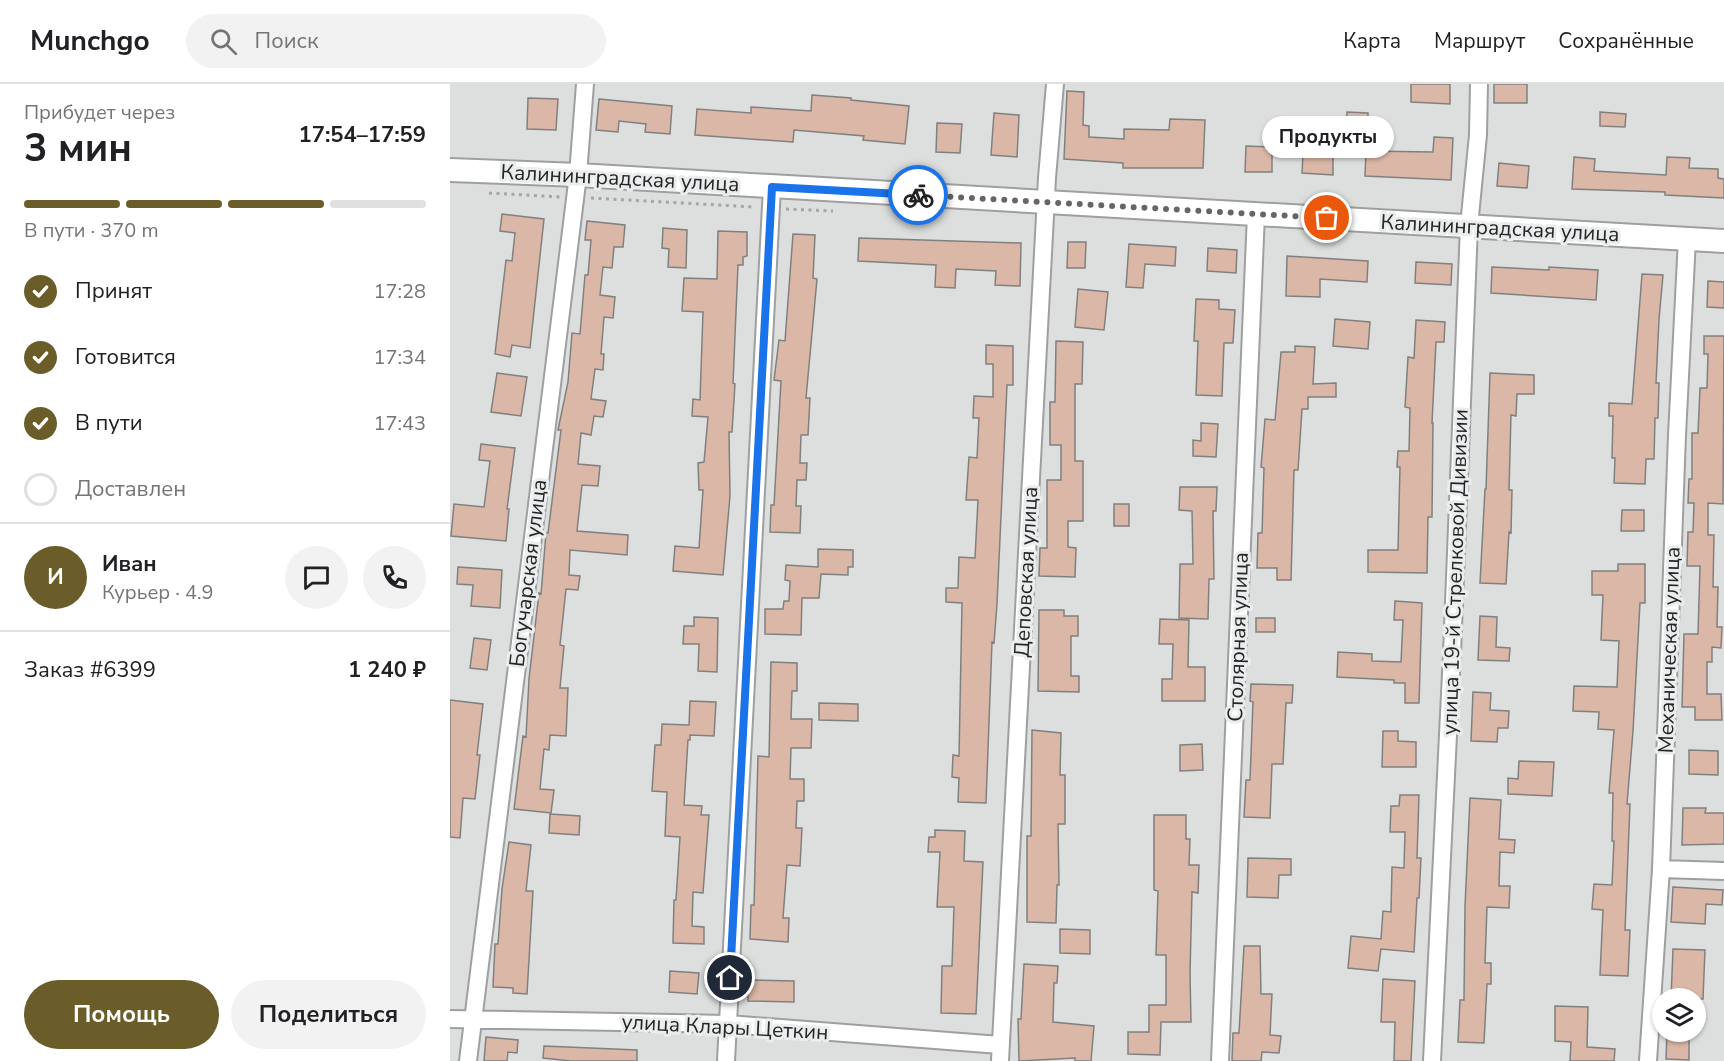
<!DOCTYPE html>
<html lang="ru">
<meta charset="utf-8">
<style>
:root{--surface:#fff;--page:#f2f2f2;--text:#202124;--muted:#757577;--line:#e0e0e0;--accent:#6b5d2a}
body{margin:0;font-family:"Nunito Sans",sans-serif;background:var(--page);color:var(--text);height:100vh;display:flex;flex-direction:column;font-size:22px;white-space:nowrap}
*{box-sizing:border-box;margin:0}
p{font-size:20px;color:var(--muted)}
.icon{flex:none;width:33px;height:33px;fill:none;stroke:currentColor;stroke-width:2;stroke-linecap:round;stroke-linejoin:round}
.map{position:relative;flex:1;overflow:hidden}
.drawer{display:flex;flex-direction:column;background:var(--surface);width:450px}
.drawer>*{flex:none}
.buttons{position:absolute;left:1202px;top:904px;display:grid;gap:12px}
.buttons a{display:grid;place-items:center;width:54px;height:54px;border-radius:50%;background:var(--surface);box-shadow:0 2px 4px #0004;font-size:30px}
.pin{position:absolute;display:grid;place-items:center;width:51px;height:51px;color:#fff;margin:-26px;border:3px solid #fff;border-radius:50%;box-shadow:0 2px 6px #0007}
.courier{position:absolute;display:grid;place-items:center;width:60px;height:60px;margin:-30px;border:4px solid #1a73e8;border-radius:50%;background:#fff;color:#222;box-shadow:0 2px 8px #0007}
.bubble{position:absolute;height:42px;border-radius:21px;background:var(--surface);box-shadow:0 2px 4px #0004;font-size:20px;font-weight:700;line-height:42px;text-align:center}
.head em{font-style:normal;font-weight:700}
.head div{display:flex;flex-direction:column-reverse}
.head{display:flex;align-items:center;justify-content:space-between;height:102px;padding:0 24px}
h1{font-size:39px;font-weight:700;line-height:45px}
.bar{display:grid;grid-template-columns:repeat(4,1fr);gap:9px 6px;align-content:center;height:72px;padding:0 24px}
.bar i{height:8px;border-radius:4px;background:var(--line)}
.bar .current{background:var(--accent)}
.bar p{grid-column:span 4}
.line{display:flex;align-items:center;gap:15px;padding:0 24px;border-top:2px solid var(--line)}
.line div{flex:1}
.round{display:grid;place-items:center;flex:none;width:63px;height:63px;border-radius:32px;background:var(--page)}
ol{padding:0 24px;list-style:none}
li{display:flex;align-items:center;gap:18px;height:66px}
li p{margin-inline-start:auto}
li .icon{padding:6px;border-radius:50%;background:var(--accent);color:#fff;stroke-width:4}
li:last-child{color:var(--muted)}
li i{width:33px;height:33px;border:3px solid var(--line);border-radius:50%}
.button{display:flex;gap:12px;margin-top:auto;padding:12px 24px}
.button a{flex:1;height:69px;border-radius:36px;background:var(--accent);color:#fff;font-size:24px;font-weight:700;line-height:69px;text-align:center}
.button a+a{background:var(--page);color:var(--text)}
header{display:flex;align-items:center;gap:36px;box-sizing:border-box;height:84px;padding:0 30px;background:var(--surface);border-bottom:2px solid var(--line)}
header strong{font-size:28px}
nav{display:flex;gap:33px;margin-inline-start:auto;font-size:21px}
.search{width:420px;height:54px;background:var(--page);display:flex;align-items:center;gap:15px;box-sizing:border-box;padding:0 21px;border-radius:33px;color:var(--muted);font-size:22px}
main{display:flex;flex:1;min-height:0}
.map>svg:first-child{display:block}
.building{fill:#dbb7a7;stroke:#81807f;stroke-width:1.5}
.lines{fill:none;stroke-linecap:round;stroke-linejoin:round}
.minor-casing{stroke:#9e9fa0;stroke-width:20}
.secondary-casing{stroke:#9e9fa0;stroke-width:26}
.path{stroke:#a4a5a5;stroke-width:3;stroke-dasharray:3 4.5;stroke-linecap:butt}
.minor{stroke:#fff;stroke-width:16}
.secondary{stroke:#fff;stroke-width:22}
.done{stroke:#656666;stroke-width:6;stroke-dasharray:0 10.8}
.route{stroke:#1a73e8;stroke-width:8}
.labels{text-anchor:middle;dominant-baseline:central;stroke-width:6;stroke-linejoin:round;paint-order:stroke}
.street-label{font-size:21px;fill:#242525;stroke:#ebeced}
</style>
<header>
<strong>Munchgo</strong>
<div class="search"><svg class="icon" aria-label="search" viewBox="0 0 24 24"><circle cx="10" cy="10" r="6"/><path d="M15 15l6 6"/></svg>Поиск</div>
<nav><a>Карта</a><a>Маршрут</a><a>Сохранённые</a></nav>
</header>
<main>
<section class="drawer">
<div class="head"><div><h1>3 мин</h1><p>Прибудет через</p></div><em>17:54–17:59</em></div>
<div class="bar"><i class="current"></i><i class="current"></i><i class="current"></i><i></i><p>В пути · 370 m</p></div>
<ol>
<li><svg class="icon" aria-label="check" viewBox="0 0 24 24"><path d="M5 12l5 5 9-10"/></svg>Принят<p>17:28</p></li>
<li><svg class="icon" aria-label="check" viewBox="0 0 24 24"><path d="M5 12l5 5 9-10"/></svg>Готовится<p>17:34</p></li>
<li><svg class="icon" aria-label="check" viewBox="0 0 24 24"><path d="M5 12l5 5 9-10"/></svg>В пути<p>17:43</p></li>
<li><i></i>Доставлен</li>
</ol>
<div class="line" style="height:108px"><b class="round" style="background:var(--accent);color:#fff">И</b><div><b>Иван</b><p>Курьер · 4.9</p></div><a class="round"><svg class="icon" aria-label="chat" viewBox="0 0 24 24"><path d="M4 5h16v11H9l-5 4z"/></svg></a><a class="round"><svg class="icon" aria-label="phone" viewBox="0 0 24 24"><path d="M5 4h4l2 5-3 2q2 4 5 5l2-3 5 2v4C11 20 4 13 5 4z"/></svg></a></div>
<div class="line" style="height:78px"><div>Заказ #6399</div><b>1 240 ₽</b></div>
<div class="button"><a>Помощь</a><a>Поделиться</a></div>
</section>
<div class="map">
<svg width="1274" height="977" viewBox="0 0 1274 977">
<rect width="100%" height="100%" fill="#dddfdf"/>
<!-- building -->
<path class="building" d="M961 0H1000V20L961 18Z
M1044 0H1077V19H1044Z
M617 7 634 8 633 41 639 42V53L674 55V45L719 46 720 35 755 36 753 84H673V79L614 75Z
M362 11 401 14V16L459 22 455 60 413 56 414 52 344 46 343 58 245 51 247 25 301 29V23L361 27Z
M78 14 108 15 106 46 77 45Z
M149 15 222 22 220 50 195 48 196 40 169 37 168 48 146 46Z
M897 28 918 29 917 56 895 54Z
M1150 28 1176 30 1175 43 1150 42Z
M544 29 569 31 567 73 541 71Z
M487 39 512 40 510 69 486 68Z
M984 53 1003 54 1001 96 915 92 916 67 983 68Z
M796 62 822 63V88H795Z
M853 70 883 71V91L852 89Z
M1124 73 1145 75 1144 87 1216 91 1217 73 1240 74 1239 84 1268 85V94L1274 95V114L1215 111V108L1122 105Z
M1049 79 1079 82 1077 104 1047 102Z
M52 130 94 135 80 264 62 261 60 273 45 270 56 176 62 177 65 149 50 147Z
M137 137 175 141 173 163H164L162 184 153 183 150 211 165 213 163 234 154 233 151 270H154L153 286 145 285 141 315 156 317 153 333 144 332 141 351 131 349 128 380 150 382 148 402 132 401 127 447 178 451 177 471 120 466 119 491 130 492 128 506 116 505 110 561 114 562 110 604H118L116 652 100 651 99 666 94 665 90 705 104 706 101 729 64 725 73 652 76 653 79 595 89 509 91 510 96 449H98L111 346H108L118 298 122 249 130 250 135 191H138L141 156H135Z
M213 144 237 146 236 184 218 183 219 165 212 164Z
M268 147 297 148V172L293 173V181H288L283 299 285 300 282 348H279L280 412 273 491 223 487 225 462 249 464 253 406H249L248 379 254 378 258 333 242 332 243 315 250 316 253 228 232 227 234 194 267 195Z
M343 150 365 151 363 194 367 195 356 314H360L358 351H351L350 379H357L356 396H347L346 422H351L350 449 320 448 321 421H324L331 297 324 296 329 256 335 257Z
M409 154 571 159 570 202 545 201 546 187 506 185 505 204 485 203 486 181 408 177Z
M618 158H636L635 184H617Z
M679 160 726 163 725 182 695 180 693 204 676 203Z
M758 164 787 166 786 189 757 187Z
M837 172 918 177 917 198 870 195V213L836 212Z
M966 178 1002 180 1001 201 965 199Z
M1042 183 1099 186V183L1148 186 1146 216 1041 209Z
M1192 190 1213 191 1209 235 1206 299H1209L1208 334H1205L1204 375H1196L1195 400 1164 399 1165 374H1162L1163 332H1159V319L1182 320Z
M1258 197 1274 198V224L1257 223Z
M628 205 658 208 654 246 625 243Z
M746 215 769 216V225L785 226 783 259H774L772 312 746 311 748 257H744Z
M885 235 920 238 918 265 883 262Z
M966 236 995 238 994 258H986L982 339H983L982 433H978L977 489 918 488V466H948L950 383H947L948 367H959L960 324 955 323 958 273 964 274Z
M1254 252H1274L1273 420 1258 419V451H1264L1263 503H1268L1267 543H1272L1271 564 1262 563V578H1257V610H1271L1272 636H1245V623H1232L1234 550H1248L1250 482H1237L1238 448H1243L1244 419H1238L1239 395H1242V349H1248L1250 304H1257L1258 270H1254Z
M606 257 633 258 632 300H625V377H633V437H618V463L626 464 625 493 589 492 590 464H597V396H611V361H600V318H605Z
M536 261 563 262V301H557L547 520 544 559 542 558 536 719 508 718 509 694 502 693 503 671 509 672 512 519 496 518V504H508L509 473 525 474 528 416H516L519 373 527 374 529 334H523L524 312 543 313V280H536Z
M845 262 865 263 863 300 886 299V313H858V325H852L848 386H844L841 496H827V484H807L808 449H812L814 384 811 383 815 335 825 336 831 268H845Z
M47 289 77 293 71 332 41 328Z
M1040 289 1084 291V310H1067L1066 332 1061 331 1059 406H1062L1061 449 1059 448 1056 500 1030 499 1035 405H1036Z
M751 339 768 340 766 373 743 372V356L751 357Z
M31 360 65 364 57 425H59L56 457 1 452 4 420 34 423 40 377 29 376Z
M730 403H767L766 427H763L764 495H759L758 535 729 534 730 480H743L742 427 729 426Z
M664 420H679V442H664Z
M1172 426H1194V447H1171Z
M368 465 403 466V483H398V491L371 490 369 514H352L351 551 315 550V525H333L334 517H339L340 497 335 496 336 481 368 483Z
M1168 480H1195V519H1190L1183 647 1177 720H1180L1175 846H1180L1178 892 1150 891 1153 826 1142 825 1144 800 1162 801 1164 757H1162L1163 709H1159L1164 646 1148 645 1149 628 1123 627 1124 602 1167 603 1169 557 1151 556 1153 511H1142V487H1168Z
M8 483 52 486 50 524 21 522 23 501 7 500Z
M945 517 972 519 969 619H955V599H944V596L887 593 888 568 922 570V577L951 578 953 536H944Z
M589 526H614V532H628V552H621V592H629V608L588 607Z
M1030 532 1047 533 1046 563 1060 564 1059 577 1028 576Z
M244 533 268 534 267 588 248 587 249 560H233L234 542H244Z
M806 534H825V548H806Z
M710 535 739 536 738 583H755V617H712V595H722L723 560H709Z
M24 554 41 556 37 586 20 584Z
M321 578 347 579V607H342L341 635H362L361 664H341L340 695H354V717H347L346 744H352L350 782 337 781 333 834H339L338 858 300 855 301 821H304L308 672 319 673Z
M801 600 843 601 842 619H836L833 680H822L820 734 794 733 796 696H800L803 618 800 617Z
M1023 608 1041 609 1040 626 1059 627 1058 644H1048L1047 658 1021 657Z
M0 616 33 620 27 671H30L25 715 13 714 10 754 0 753Z
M240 617 266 618 264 652 240 651V656H238L234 721 252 722 251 731H259L253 809 243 808 242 842 254 843V860L223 859 224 816H226L230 753 215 752 217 708 202 707 205 661H211L212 640 239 641Z
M369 619 408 620V637L369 636Z
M582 646 611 649 610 691H615V740H608L609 801H607L606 839 577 838V752H581Z
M933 647H948V657L966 658V683H932Z
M752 660 753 686 730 687V661Z
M1239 666 1268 667V691L1239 690Z
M1069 677 1104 678 1102 712 1058 710V694L1068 695Z
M950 711H969L967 774H971L969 814H967L964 868 931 865 928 887 898 884 901 852 931 855 933 827 941 828 942 783 954 784 955 748H940L941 722H949Z
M1020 714 1051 716 1049 755 1065 756 1064 769 1050 768 1049 802H1060L1059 824 1037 823 1035 879H1041V900H1037L1034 959 1008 958 1010 916H1014L1015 822Z
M1233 724H1256L1255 729H1274V760L1232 761Z
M100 730 130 732 129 751 99 749Z
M704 731H736V755H740L739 781H749L748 809 742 808 740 890 741 938H711L710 971 678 970V948H699V921H716V871H706L708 807 704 806Z
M485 746 515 747 514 777 533 778 526 930 491 929 492 882H502L504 823H487L490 768H478L479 753H485Z
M59 758 81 761 76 807H83L77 910 63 909V904L43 903 45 860H48L52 805Z
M798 774 841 775V791H829L828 814 797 813Z
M1223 803 1273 806 1272 821 1256 820 1255 840 1221 838Z
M610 845 640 846V870L610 869Z
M794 862H810L811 910H822L820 951 831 952 829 969 812 968 811 977H782L783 949H789Z
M1223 865 1255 866 1253 915H1221Z
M574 880 608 882 607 899H604L603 938 644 942 641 977H625V974L569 977 568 935H571Z
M220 887 249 889 247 910 219 908Z
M933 895 965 897 961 977H944L945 938H931Z
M298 896 344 897V918L298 917Z
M1105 922 1138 923 1137 963 1165 965 1164 977H1120L1121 958 1105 957Z
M1217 948H1239V976L1216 975Z
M36 953 68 956 67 969 58 968 57 977H34Z
M94 962 187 966V977H121L93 974Z"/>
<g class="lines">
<defs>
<path id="minor" d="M1211 785 1274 787
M0 935 278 940 550 961
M18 977 128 91 135 0
M276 977 322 103
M550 977 597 94 605 0
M770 977 806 130
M982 977 1002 569 1019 142 1028 51 1029 0
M1198 977 1211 785 1227 351 1237 155"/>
<path id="secondary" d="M0 86 128 91 1274 157"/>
</defs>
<!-- minor casing -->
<use href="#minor" class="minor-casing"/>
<!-- secondary casing -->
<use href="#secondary" class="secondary-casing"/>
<!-- path -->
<path class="path" d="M39 109 111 113
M141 114 305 123
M336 125 383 127"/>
<!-- minor -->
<use href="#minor" class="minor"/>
<!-- secondary -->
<use href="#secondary" class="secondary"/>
</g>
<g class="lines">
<!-- done -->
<path class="done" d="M468 111 877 134"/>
<!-- route -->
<path class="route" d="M280 894 322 103 468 111"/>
</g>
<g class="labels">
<!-- street labels -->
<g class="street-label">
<text transform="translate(170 94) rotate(3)">Калининградская улица</text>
<text transform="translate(1050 144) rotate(3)">Калининградская улица</text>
<text transform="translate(576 488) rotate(-87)">Деповская улица</text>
<text transform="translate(1005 488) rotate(-88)">улица 19-й Стрелковой Дивизии</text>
<text transform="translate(78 489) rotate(-83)">Богучарская улица</text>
<text transform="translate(788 553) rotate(-88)">Столярная улица</text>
<text transform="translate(1219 566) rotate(-88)">Механическая улица</text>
<text transform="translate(275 943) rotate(3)">улица Клары Цеткин</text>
</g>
</g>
</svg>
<div class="buttons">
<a><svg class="icon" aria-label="layers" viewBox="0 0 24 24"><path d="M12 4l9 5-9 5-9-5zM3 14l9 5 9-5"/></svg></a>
</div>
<div class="pin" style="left:877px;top:134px;background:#ea580c"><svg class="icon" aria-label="bag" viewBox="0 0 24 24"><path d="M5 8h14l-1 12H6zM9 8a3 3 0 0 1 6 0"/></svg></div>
<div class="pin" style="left:280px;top:894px;background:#1f2937"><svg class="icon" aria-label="home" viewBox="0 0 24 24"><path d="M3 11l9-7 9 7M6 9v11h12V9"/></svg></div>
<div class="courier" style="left:468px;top:111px"><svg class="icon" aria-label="bike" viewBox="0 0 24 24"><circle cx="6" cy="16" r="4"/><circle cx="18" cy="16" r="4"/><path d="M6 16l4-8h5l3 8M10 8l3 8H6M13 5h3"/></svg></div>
<div class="bubble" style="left:812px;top:32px;width:132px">Продукты</div>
</div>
</main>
